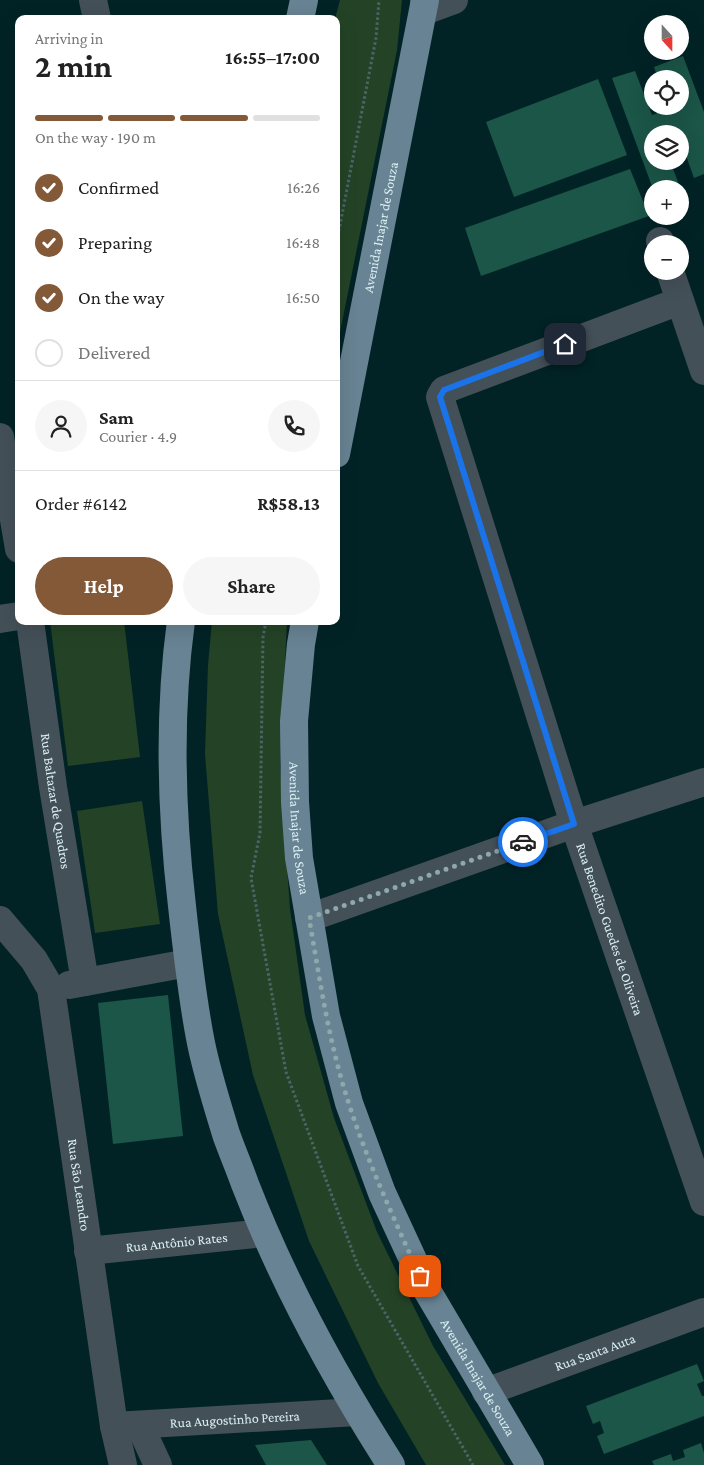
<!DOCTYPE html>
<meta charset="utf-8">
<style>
:root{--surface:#fff;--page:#f6f6f6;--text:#222;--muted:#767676;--line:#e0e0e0;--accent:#845938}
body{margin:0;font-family:"Crimson Pro",serif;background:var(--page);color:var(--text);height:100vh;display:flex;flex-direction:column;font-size:19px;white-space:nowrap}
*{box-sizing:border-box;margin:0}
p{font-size:16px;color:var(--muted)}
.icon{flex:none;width:28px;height:28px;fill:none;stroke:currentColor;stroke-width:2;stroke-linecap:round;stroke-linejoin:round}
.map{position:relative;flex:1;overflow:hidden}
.sheet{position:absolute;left:15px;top:15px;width:325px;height:610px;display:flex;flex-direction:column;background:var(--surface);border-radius:10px;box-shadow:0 5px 20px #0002}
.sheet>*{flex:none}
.needle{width:32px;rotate:159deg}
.controls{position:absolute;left:644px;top:15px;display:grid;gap:10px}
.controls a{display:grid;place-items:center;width:45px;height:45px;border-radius:50%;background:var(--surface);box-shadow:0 5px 20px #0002;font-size:25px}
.pin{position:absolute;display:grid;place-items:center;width:42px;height:42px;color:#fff;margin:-21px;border-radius:10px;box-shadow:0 2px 8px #0006}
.courier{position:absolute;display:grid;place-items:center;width:50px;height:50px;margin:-25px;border:4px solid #1a73e8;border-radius:50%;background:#fff;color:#222;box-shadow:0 1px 6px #0007}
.headline em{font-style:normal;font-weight:700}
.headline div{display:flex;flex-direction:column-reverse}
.headline{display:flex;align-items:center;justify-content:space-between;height:85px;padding:0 20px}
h1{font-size:32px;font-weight:700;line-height:38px}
.bar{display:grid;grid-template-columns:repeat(4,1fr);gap:8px 5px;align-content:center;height:60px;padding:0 20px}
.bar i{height:6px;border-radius:4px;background:var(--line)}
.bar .on{background:var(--accent)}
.bar p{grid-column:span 4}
.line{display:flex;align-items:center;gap:12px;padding:0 20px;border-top:1px solid var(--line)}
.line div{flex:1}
.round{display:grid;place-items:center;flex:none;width:52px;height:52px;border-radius:26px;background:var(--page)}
ol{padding:0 20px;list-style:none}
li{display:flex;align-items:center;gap:15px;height:55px}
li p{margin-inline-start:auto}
li .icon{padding:5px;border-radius:50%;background:var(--accent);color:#fff;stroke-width:4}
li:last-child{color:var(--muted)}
li i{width:28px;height:28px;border:2px solid var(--line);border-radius:50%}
.button{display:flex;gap:10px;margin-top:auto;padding:10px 20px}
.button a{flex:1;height:58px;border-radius:30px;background:var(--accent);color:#fff;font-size:20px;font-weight:700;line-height:58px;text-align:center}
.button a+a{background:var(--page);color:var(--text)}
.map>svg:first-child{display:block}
.green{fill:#244326}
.building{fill:#1b5648}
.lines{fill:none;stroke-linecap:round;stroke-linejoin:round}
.path{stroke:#496669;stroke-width:3;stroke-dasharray:2.5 2.5;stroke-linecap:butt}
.minor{stroke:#445058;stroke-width:28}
.major{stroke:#688393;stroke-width:28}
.done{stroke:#8ea8ab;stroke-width:5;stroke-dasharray:0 9}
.route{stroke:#1a73e8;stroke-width:6}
.labels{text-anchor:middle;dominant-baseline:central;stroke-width:4;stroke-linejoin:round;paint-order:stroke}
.street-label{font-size:14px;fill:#daf0f2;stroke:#00191d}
</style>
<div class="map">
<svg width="704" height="1465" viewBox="0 0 704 1465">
<rect width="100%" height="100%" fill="#022326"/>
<!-- green -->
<path class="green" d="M340 0H402L397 50 336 352 335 19Z
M50 621H124L140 757 68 766Z
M212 621H287L280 766 290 909 305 1015 334 1118 377 1232 433 1346 505 1465H426L378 1383 309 1241 253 1075 218 914 205 754 208 665Z
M142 801 160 924 95 933 77 811Z"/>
<!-- building -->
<path class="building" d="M683 56 704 112V174L694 178 680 139V134H652V161H670L680 187 675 189H653L612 78 635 71 652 115 669 109 668 106H680V79H658L654 67Z
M598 79 627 155 514 197 486 122Z
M630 169 649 216 481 276 465 228Z
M168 995 183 1136 113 1144 98 1003Z
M697 1364 704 1381 697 1384 702 1396H704V1416L604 1454 597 1436 604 1433 600 1421 593 1424 586 1406Z
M311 1440 327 1465H266L255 1445Z
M701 1443 704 1453V1465H654L652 1461 671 1454 673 1461 685 1457 683 1450Z"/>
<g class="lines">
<!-- path -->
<path class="path" d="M336 246 376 38 379 0
M266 621 263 637 260 833 251 878 286 1072 358 1266 473 1465"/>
<!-- minor -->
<g class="minor">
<path d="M93 0 97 19"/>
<path d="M424 0V11L454 0"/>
<path d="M660 241 661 244"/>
<path d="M670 271 704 371"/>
<path id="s1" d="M680 301 444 390 440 397 574 824 704 1202"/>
<path d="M0 437 19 549"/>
<path d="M0 619 19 616"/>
<path id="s2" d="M30 621 53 787 85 982"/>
<path d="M309 918 574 824 704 782"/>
<path id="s3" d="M0 920 34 960 51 989 114 1426 123 1465"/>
<path d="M69 985 188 963"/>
<path id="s4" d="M88 1251 264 1233"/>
<path id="s5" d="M486 1392 704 1312"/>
<path id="s6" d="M114 1426 357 1412"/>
<path d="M140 1426 158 1465"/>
</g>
<!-- major -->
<g class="major">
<path d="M300 19 304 0"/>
<path id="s7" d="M336 454 425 0"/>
<path d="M181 621C168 716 171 811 182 906 187 952 192 998 201 1043 207 1073 217 1104 226 1134 232 1151 239 1167 245 1184 283 1282 334 1376 391 1465"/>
<path id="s8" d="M305 621 301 644 294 721 295 802 299 858 326 1016 349 1103 382 1193 428 1292 530 1465"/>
</g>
</g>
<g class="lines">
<!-- done -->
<path class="done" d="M420 1276C394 1219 368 1163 349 1104 329 1044 320 980 309 918L523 842"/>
<!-- route -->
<path class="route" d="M523 842 574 824 440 397 444 390 565 344"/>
</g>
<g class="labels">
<!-- street labels -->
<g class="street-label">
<text stroke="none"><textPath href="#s7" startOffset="231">Avenida Inajar de Souza</textPath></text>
<text stroke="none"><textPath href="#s2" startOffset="182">Rua Baltazar de Quadros</textPath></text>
<text stroke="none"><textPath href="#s8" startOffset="208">Avenida Inajar de Souza</textPath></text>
<text stroke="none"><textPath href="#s1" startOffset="819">Rua Benedito Guedes de Oliveira</textPath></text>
<text stroke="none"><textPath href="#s3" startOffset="284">Rua São Leandro</textPath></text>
<text stroke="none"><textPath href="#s4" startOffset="89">Rua Antônio Rates</textPath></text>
<text stroke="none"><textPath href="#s5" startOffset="116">Rua Santa Auta</textPath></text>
<text stroke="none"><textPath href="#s8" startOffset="792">Avenida Inajar de Souza</textPath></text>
<text stroke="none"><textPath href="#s6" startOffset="121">Rua Augostinho Pereira</textPath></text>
</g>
</g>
</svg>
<div class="controls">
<a><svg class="needle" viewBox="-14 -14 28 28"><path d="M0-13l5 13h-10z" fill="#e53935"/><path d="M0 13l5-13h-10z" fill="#767676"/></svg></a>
<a><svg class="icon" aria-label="locate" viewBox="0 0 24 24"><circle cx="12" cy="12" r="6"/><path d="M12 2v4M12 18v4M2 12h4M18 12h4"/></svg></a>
<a><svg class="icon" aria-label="layers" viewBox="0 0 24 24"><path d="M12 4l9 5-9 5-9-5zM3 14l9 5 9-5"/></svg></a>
<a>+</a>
<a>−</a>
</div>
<div class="pin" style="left:420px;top:1276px;background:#ea580c"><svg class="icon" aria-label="bag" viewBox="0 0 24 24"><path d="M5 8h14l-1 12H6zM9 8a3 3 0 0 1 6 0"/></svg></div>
<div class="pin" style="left:565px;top:344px;background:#1f2937"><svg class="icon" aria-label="home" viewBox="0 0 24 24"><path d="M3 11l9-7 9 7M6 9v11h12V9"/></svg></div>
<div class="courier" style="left:523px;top:842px"><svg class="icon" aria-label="car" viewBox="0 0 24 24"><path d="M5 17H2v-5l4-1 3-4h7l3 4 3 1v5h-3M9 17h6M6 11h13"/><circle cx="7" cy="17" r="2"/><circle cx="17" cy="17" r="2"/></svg></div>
<section class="sheet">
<div class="headline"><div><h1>2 min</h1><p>Arriving in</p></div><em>16:55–17:00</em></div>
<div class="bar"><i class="on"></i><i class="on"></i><i class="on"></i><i></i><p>On the way · 190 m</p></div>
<ol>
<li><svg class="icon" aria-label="check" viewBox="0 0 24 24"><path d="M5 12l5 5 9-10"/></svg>Confirmed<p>16:26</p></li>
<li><svg class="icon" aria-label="check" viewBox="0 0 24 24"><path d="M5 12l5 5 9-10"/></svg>Preparing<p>16:48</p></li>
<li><svg class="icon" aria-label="check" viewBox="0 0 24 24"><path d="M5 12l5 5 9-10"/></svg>On the way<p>16:50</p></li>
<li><i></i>Delivered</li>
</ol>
<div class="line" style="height:90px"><a class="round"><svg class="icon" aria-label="person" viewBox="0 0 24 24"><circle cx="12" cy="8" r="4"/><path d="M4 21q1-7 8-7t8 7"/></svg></a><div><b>Sam</b><p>Courier · 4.9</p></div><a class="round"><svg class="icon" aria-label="phone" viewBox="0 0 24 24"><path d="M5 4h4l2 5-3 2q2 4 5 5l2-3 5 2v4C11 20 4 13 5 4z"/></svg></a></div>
<div class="line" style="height:65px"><div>Order #6142</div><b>R$58.13</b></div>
<div class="button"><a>Help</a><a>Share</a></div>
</section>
</div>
